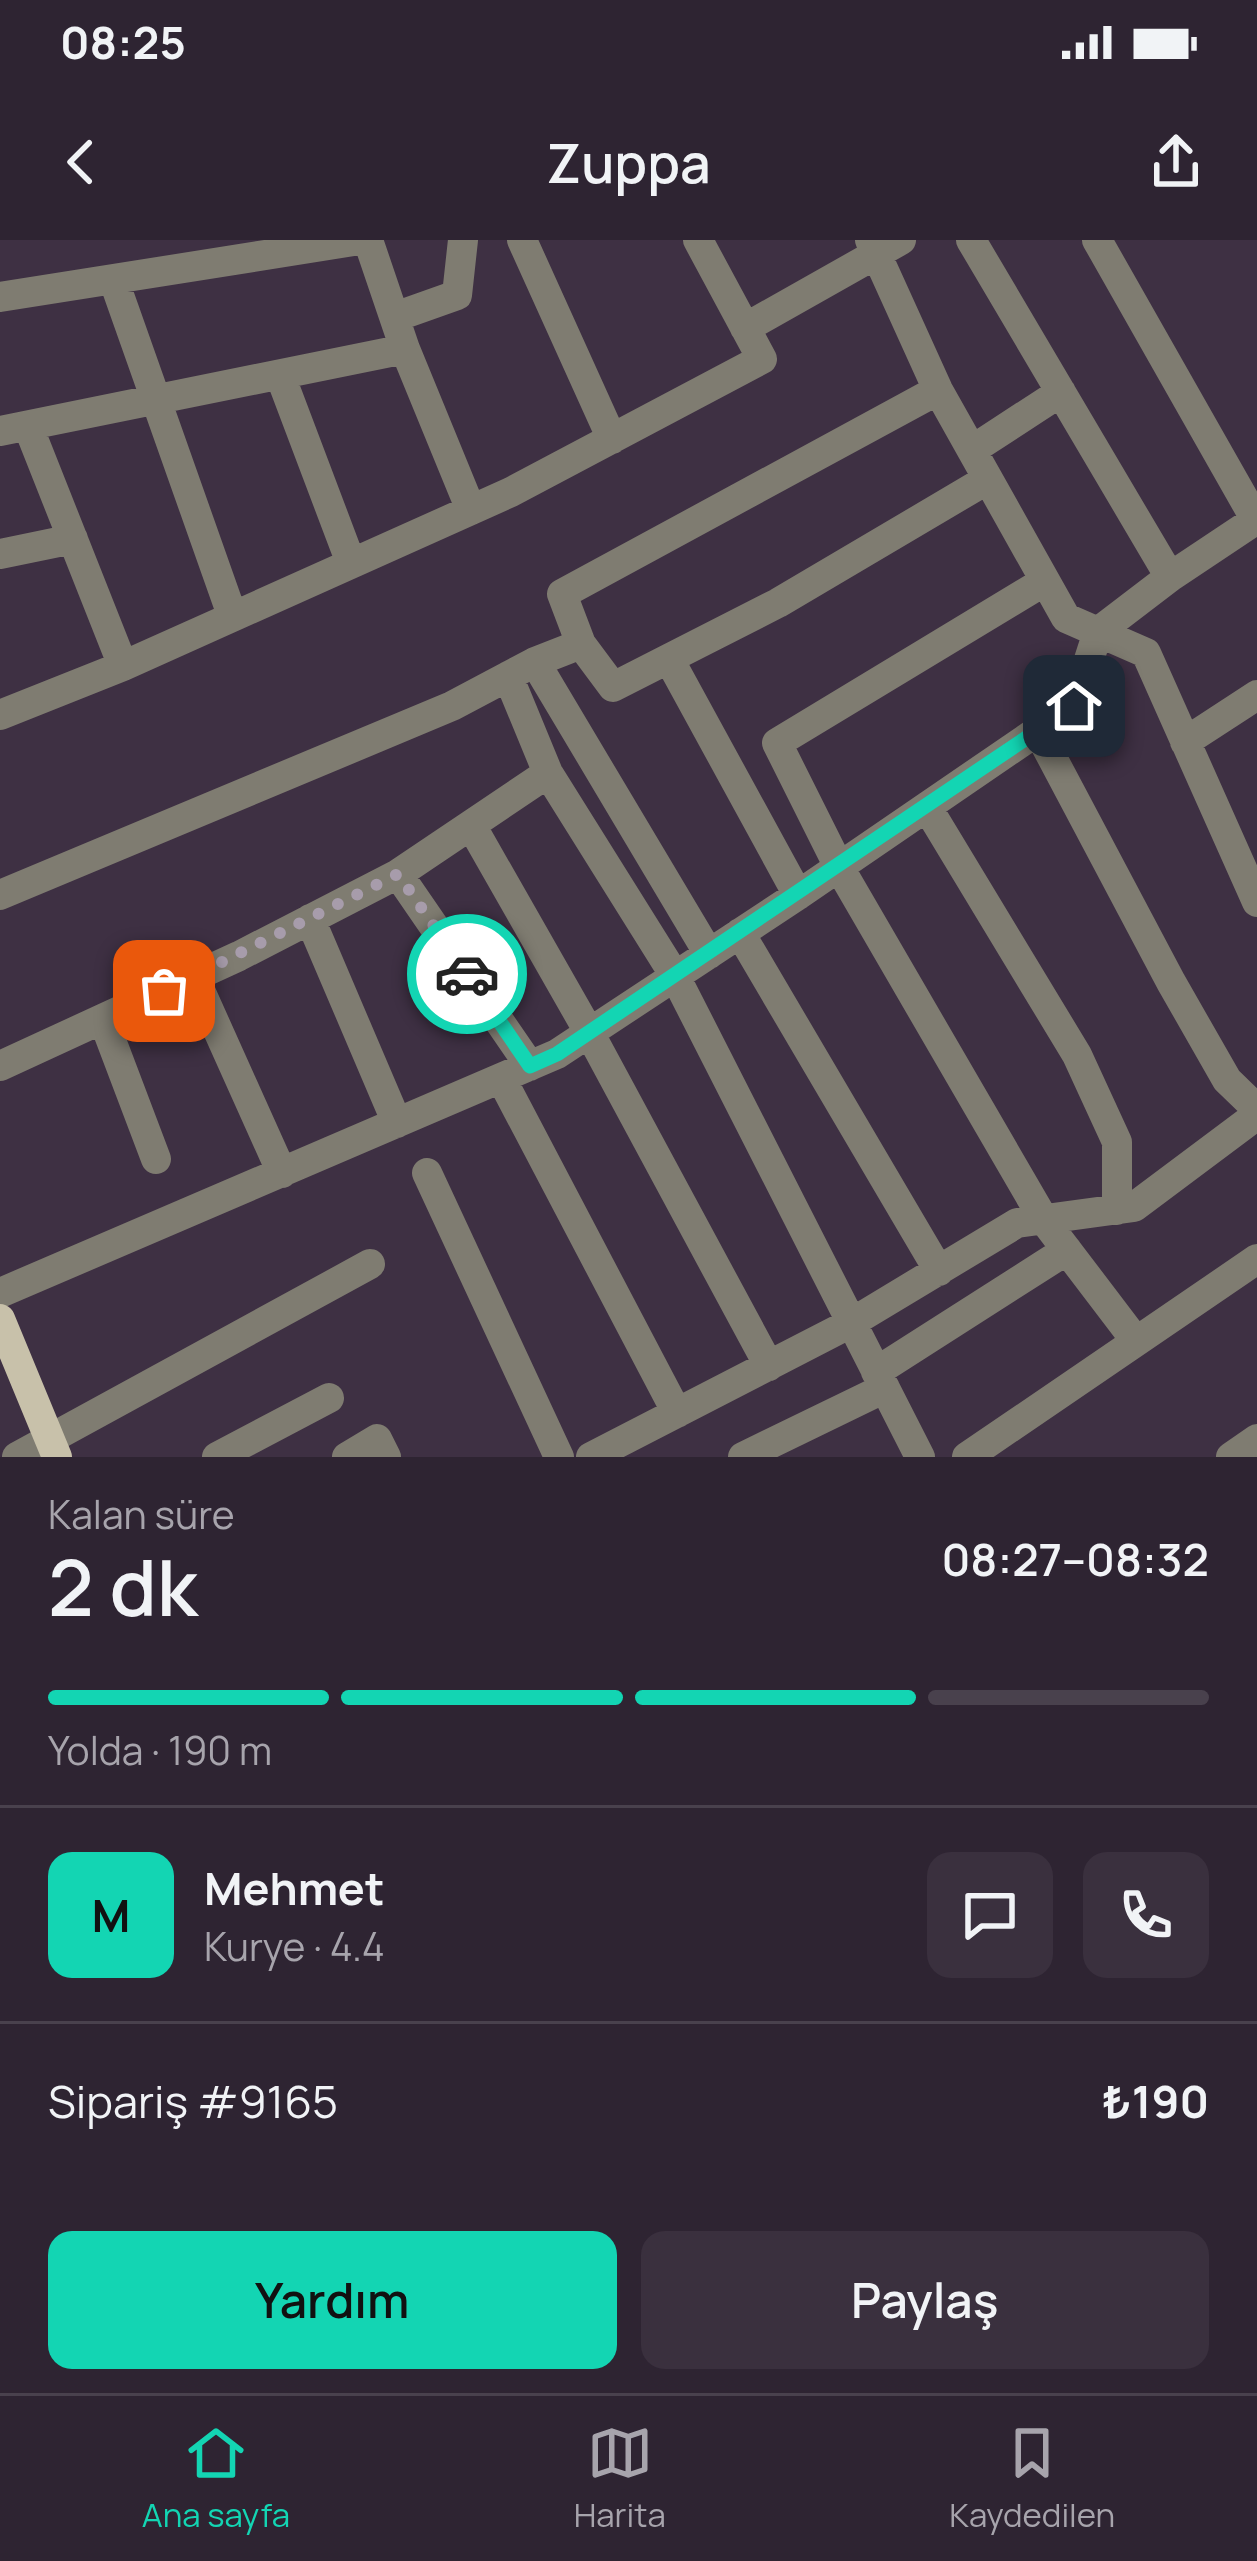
<!DOCTYPE html>
<html lang="tr">
<meta charset="utf-8">
<style>
:root{--surface:#2e2432;--page:#3a303e;--text:#f1f3f6;--muted:#a7a4ac;--line:#49414d;--accent:#13d5b3}
body{margin:0;font-family:Manrope,sans-serif;background:var(--page);color:var(--text);height:100vh;display:flex;flex-direction:column;font-size:45px;white-space:nowrap}
*{box-sizing:border-box;margin:0}
p{font-size:39px;color:var(--muted)}
.icon{flex:none;width:66px;height:66px;fill:none;stroke:currentColor;stroke-width:2;stroke-linecap:round;stroke-linejoin:round}
.map{position:relative;height:1217px;overflow:hidden}
.side{display:flex;flex-direction:column;background:var(--surface);flex:1}
.side>*{flex:none}
.pin{position:absolute;display:grid;place-items:center;width:102px;height:102px;color:#fff;margin:-51px;border-radius:24px;box-shadow:0 6px 18px #0006}
.courier{position:absolute;display:grid;place-items:center;width:120px;height:120px;margin:-60px;border:9px solid #13d5b3;border-radius:50%;background:#fff;color:#222;box-shadow:0 3px 15px #0007}
.head em{font-style:normal;font-weight:600}
.head div{display:flex;flex-direction:column-reverse}
.head{display:flex;align-items:center;justify-content:space-between;height:204px;padding:0 48px}
h1{font-size:78px;font-weight:600;line-height:90px}
.bar{display:grid;grid-template-columns:repeat(4,1fr);gap:18px 12px;align-content:center;height:144px;padding:0 48px}
.bar i{height:15px;border-radius:9px;background:var(--line)}
.bar .active{background:var(--accent)}
.bar p{grid-column:span 4}
.line{display:flex;align-items:center;gap:30px;padding:0 48px;border-top:3px solid var(--line)}
.line div{flex:1}
.round{display:grid;place-items:center;flex:none;width:126px;height:126px;border-radius:24px;background:var(--page)}
.action{display:flex;gap:24px;margin-top:auto;padding:24px 48px}
.action a{flex:1;height:138px;border-radius:24px;background:var(--accent);color:#111;font-size:48px;font-weight:600;line-height:138px;text-align:center}
.action a+a{background:var(--page);color:var(--text)}
.status{display:flex;justify-content:space-between;align-items:center;height:84px;padding:0 60px;background:var(--surface);direction:ltr}
.status svg{height:33px;fill:currentColor}
header{display:flex;justify-content:space-between;align-items:center;height:156px;padding:0 48px;background:var(--surface);font-size:54px;font-weight:600}
.menu{display:flex;justify-content:space-around;align-items:center;height:168px;border-top:3px solid var(--line);background:var(--surface);font-size:33px;color:var(--muted)}
.menu a{display:grid;justify-items:center;gap:6px}
.menu .active{color:var(--accent)}
.map>svg:first-child{display:block}
.lines{fill:none;stroke-linecap:round;stroke-linejoin:round}
.minor{stroke:#7f7c71;stroke-width:30}
.major{stroke:#c8c1aa;stroke-width:30}
.done{stroke:#a79cab;stroke-width:12;stroke-dasharray:0 21.6}
.route{stroke:#13d5b3;stroke-width:15}
</style>
<div class="status"><b>08:25</b><svg viewBox="0 0 49 12"><path d="M0 12V9h3v3zM5 12V6h3v6zM10 12V3h3v9zM15 12V0h3v12zM26 1h20v11H26zM47 4h2v5h-2z"/></svg></div>
<header><svg class="icon" aria-label="back" viewBox="0 0 24 24"><path d="M15 5l-7 7 7 7"/></svg>Zuppa<svg class="icon" aria-label="share" viewBox="0 0 24 24"><path d="M12 15V3M7 8l5-5 5 5M5 13v7h14v-7"/></svg></header>
<div class="map">
<svg width="1257" height="1217" viewBox="0 0 1257 1217">
<rect width="100%" height="100%" fill="#3e3043"/>
<g class="lines">
<!-- minor -->
<path class="minor" d="M368 0 405 109 471 270
M522 0 612 199
M870 0 938 150 1066 378 1146 413 1257 662
M971 0 1170 337
M1097 0 1257 282
M114 41 232 375
M0 57 360 0
M395 77 457 55 463 0
M745 88 901 0
M280 135 351 323
M938 150 562 354 581 404 613 447 778 363 988 239
M28 186 123 426
M0 191 405 109
M972 210 1061 152
M0 314 73 299
M1045 341 777 503 839 627 1044 980 1136 1101
M669 419 798 655
M535 422 709 714
M0 475 123 426 511 252 762 119 698 0
M1038 491 1171 742 1227 840 1257 869
M1185 502 1257 455
M548 533 675 736 920 1217
M927 567 1077 815 1117 902V970
M471 585 589 792 769 1126
M398 634 548 533 508 436
M0 655 452 466 535 422 581 404
M310 679 397 883
M740 693 939 1031
M194 737 282 933
M103 779 156 919
M0 826 239 716 398 634 530 826
M501 838 677 1173
M427 933 559 1217
M0 1053 557 814 798 655 1074 466 1098 392 1170 337 1257 279
M876 1132 1067 1010
M17 1217 370 1024
M217 1217 329 1158
M347 1217 377 1199 386 1217
M591 1217 851 1083 1017 983 1134 967 1257 875
M743 1217 885 1148
M967 1217 1257 1019
M1231 1217 1257 1199"/>
<!-- major -->
<path class="major" d="M0 1079 57 1217"/>
</g>
<g class="lines">
<!-- done -->
<path class="done" d="M164 751 398 634 467 734"/>
<!-- route -->
<path class="route" d="M467 734 530 826 557 814 1074 466"/>
</g>
</svg>
<div class="pin" style="left:164px;top:751px;background:#ea580c"><svg class="icon" aria-label="bag" viewBox="0 0 24 24"><path d="M5 8h14l-1 12H6zM9 8a3 3 0 0 1 6 0"/></svg></div>
<div class="pin" style="left:1074px;top:466px;background:#1f2937"><svg class="icon" aria-label="home" viewBox="0 0 24 24"><path d="M3 11l9-7 9 7M6 9v11h12V9"/></svg></div>
<div class="courier" style="left:467px;top:734px"><svg class="icon" aria-label="car" viewBox="0 0 24 24"><path d="M5 17H2v-5l4-1 3-4h7l3 4 3 1v5h-3M9 17h6M6 11h13"/><circle cx="7" cy="17" r="2"/><circle cx="17" cy="17" r="2"/></svg></div>
</div>
<section class="side">
<div class="head"><div><h1>2 dk</h1><p>Kalan süre</p></div><em>08:27–08:32</em></div>
<div class="bar"><i class="active"></i><i class="active"></i><i class="active"></i><i></i><p>Yolda · 190 m</p></div>
<div class="line" style="height:216px"><b class="round" style="background:var(--accent);color:#111">M</b><div><b>Mehmet</b><p>Kurye · 4.4</p></div><a class="round"><svg class="icon" aria-label="chat" viewBox="0 0 24 24"><path d="M4 5h16v11H9l-5 4z"/></svg></a><a class="round"><svg class="icon" aria-label="phone" viewBox="0 0 24 24"><path d="M5 4h4l2 5-3 2q2 4 5 5l2-3 5 2v4C11 20 4 13 5 4z"/></svg></a></div>
<div class="line" style="height:156px"><div>Sipariş #9165</div><b>₺190</b></div>
<div class="action"><a>Yardım</a><a>Paylaş</a></div>
</section>
<nav class="menu">
<a class="active"><svg class="icon" aria-label="home" viewBox="0 0 24 24"><path d="M3 11l9-7 9 7M6 9v11h12V9"/></svg>Ana sayfa</a>
<a><svg class="icon" aria-label="map" viewBox="0 0 24 24"><path d="M3 6l6-2 6 2 6-2v14l-6 2-6-2-6 2zM9 4v14M15 6v14"/></svg>Harita</a>
<a><svg class="icon" aria-label="saved" viewBox="0 0 24 24"><path d="M7 4h10v16l-5-4-5 4z"/></svg>Kaydedilen</a>
</nav>
